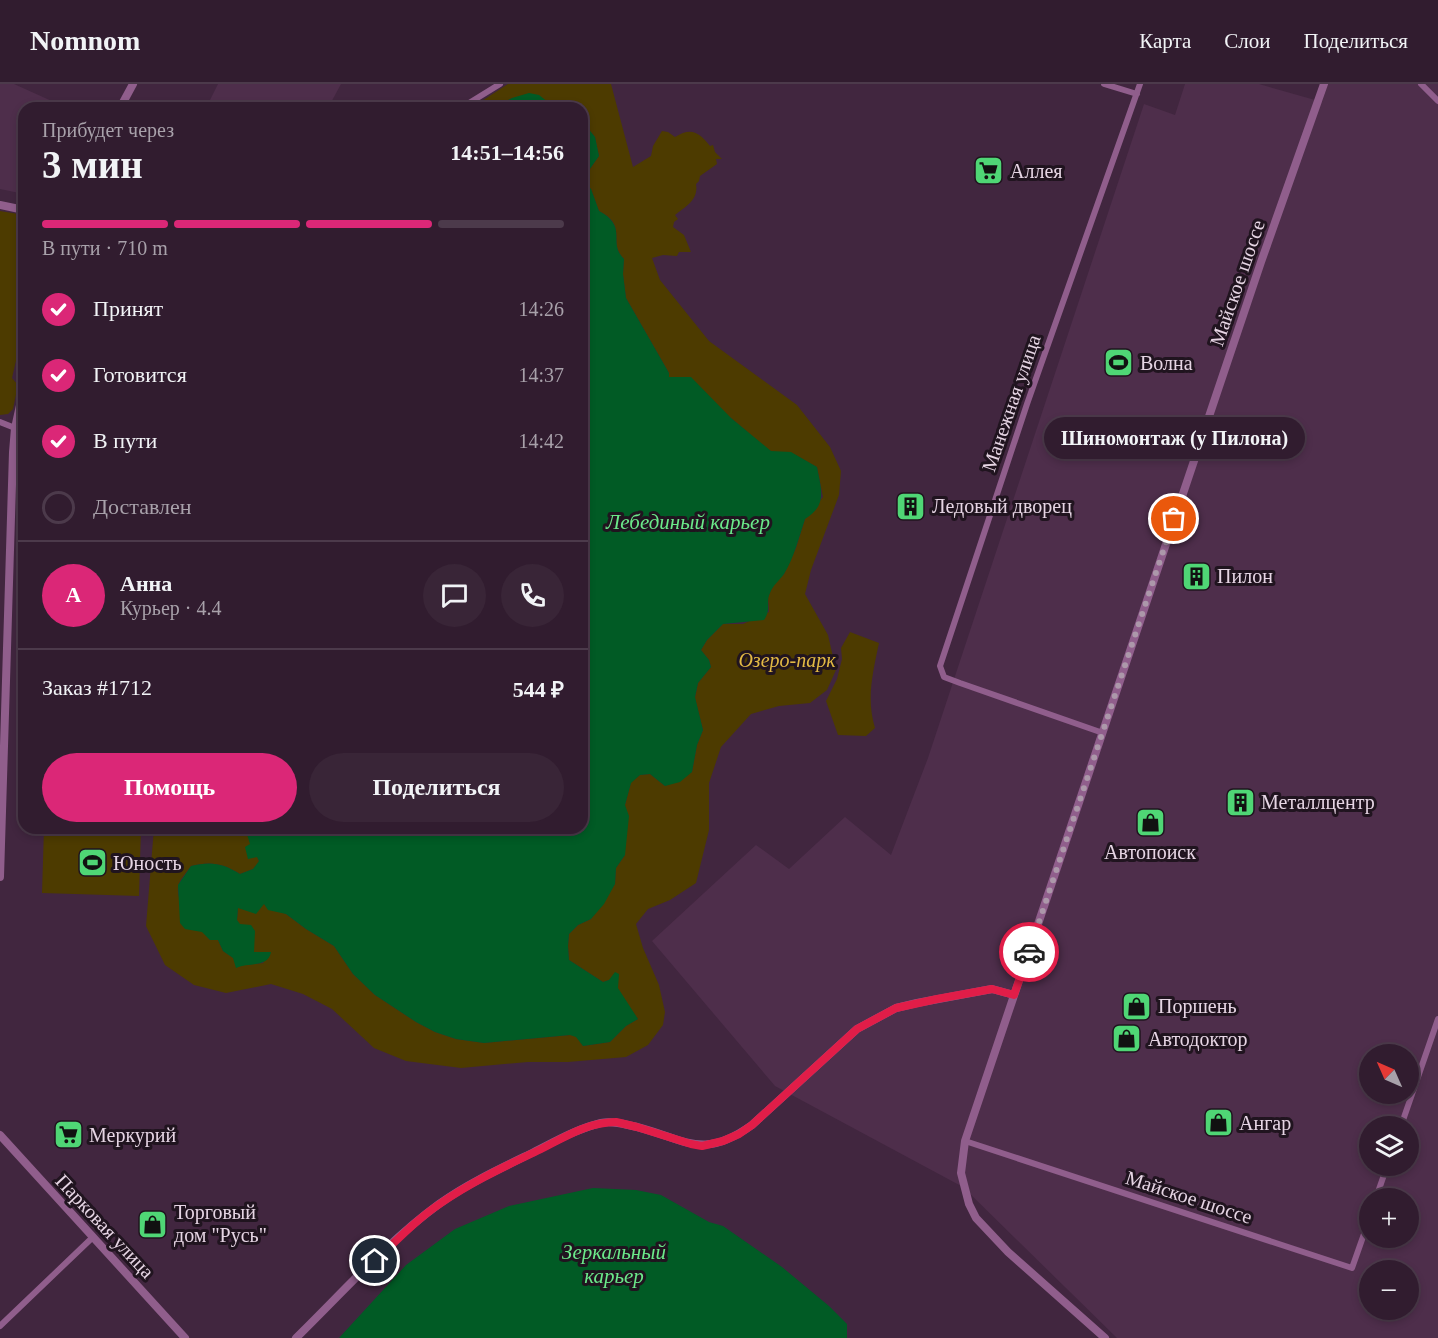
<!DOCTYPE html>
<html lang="ru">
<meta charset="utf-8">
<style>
:root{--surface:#311c2f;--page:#392537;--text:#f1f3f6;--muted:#a8a1aa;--line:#4c3a4b;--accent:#db2777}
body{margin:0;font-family:"Times New Roman",serif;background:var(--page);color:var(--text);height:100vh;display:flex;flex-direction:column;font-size:22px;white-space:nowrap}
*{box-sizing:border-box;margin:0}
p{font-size:20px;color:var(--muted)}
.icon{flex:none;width:33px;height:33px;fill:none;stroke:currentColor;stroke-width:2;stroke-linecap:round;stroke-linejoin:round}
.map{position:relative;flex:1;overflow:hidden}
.drawer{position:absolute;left:18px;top:18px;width:570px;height:732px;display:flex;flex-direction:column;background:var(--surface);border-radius:18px;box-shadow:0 3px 9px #0003,0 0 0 2px var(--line)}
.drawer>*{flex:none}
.needle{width:39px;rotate:315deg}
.buttons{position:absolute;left:1359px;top:960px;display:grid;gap:12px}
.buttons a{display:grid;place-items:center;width:60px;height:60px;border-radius:50%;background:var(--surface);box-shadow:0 3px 9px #0003,0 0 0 2px var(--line);font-size:30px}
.pin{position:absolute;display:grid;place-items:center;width:51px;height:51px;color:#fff;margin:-26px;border:3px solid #fff;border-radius:50%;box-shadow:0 2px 6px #0007}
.courier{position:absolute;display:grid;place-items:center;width:60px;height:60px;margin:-30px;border:4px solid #e11d48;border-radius:50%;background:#fff;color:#222;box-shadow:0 2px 8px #0007}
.bubble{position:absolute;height:42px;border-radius:21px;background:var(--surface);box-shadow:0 3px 9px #0003,0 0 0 2px var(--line);font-size:20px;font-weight:700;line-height:42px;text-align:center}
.headline em{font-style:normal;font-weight:700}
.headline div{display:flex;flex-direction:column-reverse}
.headline{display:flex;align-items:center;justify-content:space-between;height:102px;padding:0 24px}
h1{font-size:39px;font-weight:700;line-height:45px}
.bar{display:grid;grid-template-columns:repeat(4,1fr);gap:9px 6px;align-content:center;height:72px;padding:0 24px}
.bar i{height:8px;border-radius:4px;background:var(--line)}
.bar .selected{background:var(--accent)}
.bar p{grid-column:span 4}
.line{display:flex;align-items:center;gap:15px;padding:0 24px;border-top:2px solid var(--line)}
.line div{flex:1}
.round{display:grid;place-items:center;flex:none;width:63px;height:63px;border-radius:32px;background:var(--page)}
ol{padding:0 24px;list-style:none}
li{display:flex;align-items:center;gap:18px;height:66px}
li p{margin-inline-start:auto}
li .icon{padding:6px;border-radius:50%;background:var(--accent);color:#fff;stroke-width:4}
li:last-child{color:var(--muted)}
li i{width:33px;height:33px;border:3px solid var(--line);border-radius:50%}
.cta{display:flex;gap:12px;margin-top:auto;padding:12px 24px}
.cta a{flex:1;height:69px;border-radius:36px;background:var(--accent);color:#fff;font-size:24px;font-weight:700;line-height:69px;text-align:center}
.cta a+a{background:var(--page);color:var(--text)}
header{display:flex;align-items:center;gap:36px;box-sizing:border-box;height:84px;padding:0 30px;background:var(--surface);border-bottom:2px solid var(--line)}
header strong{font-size:28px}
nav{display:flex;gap:33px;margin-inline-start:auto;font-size:21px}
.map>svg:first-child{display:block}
.built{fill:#4e2e4b;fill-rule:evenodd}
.green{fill:#4d3b00}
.water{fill:#015b25}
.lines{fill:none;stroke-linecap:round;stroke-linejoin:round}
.minor{stroke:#905e8c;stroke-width:6}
.tertiary{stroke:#905e8c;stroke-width:8}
.done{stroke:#ac98aa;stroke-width:6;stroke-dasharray:0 10.8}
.route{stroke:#e11d48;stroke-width:8}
.labels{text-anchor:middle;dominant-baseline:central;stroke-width:6;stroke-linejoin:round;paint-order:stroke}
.poi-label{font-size:20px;fill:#e6d5e4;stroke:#20141f;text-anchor:start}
.street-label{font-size:20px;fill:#e6d5e4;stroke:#20141f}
.park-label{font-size:20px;font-style:italic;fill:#e2b944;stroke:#20141f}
.water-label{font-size:21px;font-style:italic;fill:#6be98a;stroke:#20141f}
</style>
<header>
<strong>Nomnom</strong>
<nav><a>Карта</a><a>Слои</a><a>Поделиться</a></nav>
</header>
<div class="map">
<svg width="1438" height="1254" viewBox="0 0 1438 1254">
<rect width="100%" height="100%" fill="#41263f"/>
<!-- built -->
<path class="built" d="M0 0H14L65 23 24 24V110L0 105Z
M218 0H341L328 24H206Z
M1185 0H1259L1322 18 1328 0H1438V1254H1117L963 1103 775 1002 652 857 756 761 789 785 845 733 891 771 928 674 1144 20 1175 31ZM1370 970H1408V1010H1370ZM1370 1042H1408V1082H1370ZM1370 1114H1408V1154H1370ZM1370 1186H1408V1226H1370Z"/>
<!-- green -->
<path class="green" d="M508 0H611L633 83 651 72 653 62 662 47 668 48 675 53C691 43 699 48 710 62L713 61 715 68 722 75H716L717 80 700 92 699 97 696 100C699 116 685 123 675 131L678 135 674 138 673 143 684 151 691 168H679L677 172 663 171 652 174 660 196 709 257 797 321 830 363 841 387 839 411 811 486 805 510 828 551 836 586 827 606 810 619 779 622 751 630 721 663 709 699V746L696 799 670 816 648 825 636 840 643 864 659 901 665 928 663 941 648 961 626 973 568 978H528L461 984 406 977 374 964 332 925 303 910 271 900 226 909 194 901 165 881 146 842 154 744H245L251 760 248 774 257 772 259 778 253 785 240 790C223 779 210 777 191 782 187 788 179 796 178 803 176 823 199 842 210 856H218L223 867 244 881 264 879 253 868 246 842 239 840 237 836 238 824 264 820 286 830 306 845 334 862 353 890 375 911 416 938 435 948 456 955 484 959 570 951 576 952 583 962 610 958 626 942 638 935 609 896 603 898 569 876 568 862 569 850 578 841 591 835 615 800 616 784 625 771V754L627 746 625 721 631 698 640 691 650 690 665 702 692 688 697 661 703 646 695 614 698 599 711 583 709 576 701 566 707 556 723 540H743L769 528 768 513 773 501 784 490 796 464 805 435 823 413 817 383 791 369 771 368 731 334 669 293V289L626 214 623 190 624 175C607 158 629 142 599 127L591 105 582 96 599 72 595 53 582 37V24H550L549 19 512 14 494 24H471Z
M0 127 24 131V254L21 255 12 294 18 301 13 325 8 330 0 331Z
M24 353V608H22Z
M850 548 879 559C873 588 866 615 875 644L866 652 838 651 826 617 837 595 842 575 841 564Z
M44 744H141L139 812 42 809Z"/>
<!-- water -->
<path class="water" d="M529 9 539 11 549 19 550 24H494L512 14Z
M582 37 595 53 599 72 582 96Z
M582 96 591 105 599 127C629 143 607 158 624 175L623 190 626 214 669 289V293H691L731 334 771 367 791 368 817 383C821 405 828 421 805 435 799 453 794 474 784 490 779 497 773 501 770 509 765 520 772 524 764 536L723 540 707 556 701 566 709 576 711 583 698 599 695 613 703 646 697 661 692 688 680 698 665 702 650 690 640 691 631 699 625 721 629 732 625 771 616 784 615 800 604 820 591 835 578 841 569 850 568 862 569 876 603 898 609 896 615 888 619 890 618 904 638 935 626 942 610 958 583 962 576 953 570 951 484 959 456 955 435 948 416 938 375 911 353 890 334 862 306 845 286 830 268 826 264 820 256 830 238 824 237 836 240 840 251 841 255 847 254 868H271C268 884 249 878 236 884L233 874 223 867 218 856H210L202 848 185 845 180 839 178 801 191 782C210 777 223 779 240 790L253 785 259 777 257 773 248 775 245 763 250 760 245 744H582Z
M593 1104 636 1106 661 1111 709 1138 723 1142 782 1183 829 1222 847 1240V1254H339L406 1181 455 1145 509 1122Z"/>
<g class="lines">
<!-- minor -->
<path class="minor" d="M1104 0 1137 10
M1421 0 1438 17
M461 24 500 0
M0 338 15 344
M1103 649 960 599 944 593 940 582 1027 320 1140 0
M1401 1042 1438 935
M965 1057 1352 1184 1370 1133
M1376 1114 1387 1082
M0 1242 93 1153"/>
<!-- tertiary -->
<path class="tertiary" d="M120 24 133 0
M0 121 24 126
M0 793 13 368 15 344 24 303
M0 1051 185 1254
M296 1254C342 1209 387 1158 439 1120 467 1100 499 1085 530 1070 554 1058 576 1045 601 1039 610 1037 620 1039 628 1041 683 1052 699 1079 752 1041L857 945 896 924 917 919 992 905 1014 911
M1105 1254 1008 1168 976 1134 969 1120 961 1089 965 1057 1261 178 1324 0"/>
</g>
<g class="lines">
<!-- done -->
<path class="done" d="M1029 868 1174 435"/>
<!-- route -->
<path class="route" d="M375 1177C396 1157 417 1135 441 1119 473 1097 508 1081 543 1064 566 1052 589 1038 616 1038L637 1043 691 1060 702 1062 723 1057 739 1050 752 1041 857 945 896 924 937 915 992 905 1014 911 1029 868"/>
</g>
<!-- icons -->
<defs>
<symbol id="supermarket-square" viewBox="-11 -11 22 22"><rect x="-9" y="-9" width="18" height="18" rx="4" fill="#4fd675" stroke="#20141f"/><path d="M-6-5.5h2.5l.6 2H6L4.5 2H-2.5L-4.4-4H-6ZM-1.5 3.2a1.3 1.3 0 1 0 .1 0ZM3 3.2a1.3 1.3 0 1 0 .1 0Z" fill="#111"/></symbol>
<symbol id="stadium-square" viewBox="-11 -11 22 22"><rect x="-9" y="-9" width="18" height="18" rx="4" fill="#4fd675" stroke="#20141f"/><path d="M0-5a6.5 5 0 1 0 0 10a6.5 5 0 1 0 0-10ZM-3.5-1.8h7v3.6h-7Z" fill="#111"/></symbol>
<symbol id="building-square" viewBox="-11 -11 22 22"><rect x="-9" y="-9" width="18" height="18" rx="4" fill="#4fd675" stroke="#20141f"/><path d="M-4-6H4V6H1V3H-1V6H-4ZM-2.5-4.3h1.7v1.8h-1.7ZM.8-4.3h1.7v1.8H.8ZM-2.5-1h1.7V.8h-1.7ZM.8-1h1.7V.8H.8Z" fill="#111"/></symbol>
<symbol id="shop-square" viewBox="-11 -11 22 22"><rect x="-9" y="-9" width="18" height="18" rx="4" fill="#4fd675" stroke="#20141f"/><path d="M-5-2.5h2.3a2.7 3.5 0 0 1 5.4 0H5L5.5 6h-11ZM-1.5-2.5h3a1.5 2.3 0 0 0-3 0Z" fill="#111"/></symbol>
</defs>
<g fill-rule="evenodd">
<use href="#supermarket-square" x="972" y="70" width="33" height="33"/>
<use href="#stadium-square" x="1102" y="262" width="33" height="33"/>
<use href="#building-square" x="894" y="406" width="33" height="33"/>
<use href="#building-square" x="1180" y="476" width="33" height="33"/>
<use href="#building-square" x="1224" y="702" width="33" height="33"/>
<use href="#shop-square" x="1134" y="722" width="33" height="33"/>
<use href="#stadium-square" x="76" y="762" width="33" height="33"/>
<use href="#shop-square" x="1120" y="906" width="33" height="33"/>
<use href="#shop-square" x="1110" y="938" width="33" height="33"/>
<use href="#shop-square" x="1202" y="1022" width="33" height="33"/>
<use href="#supermarket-square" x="52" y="1034" width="33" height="33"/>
<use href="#shop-square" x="136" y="1124" width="33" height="33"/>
</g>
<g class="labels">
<!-- poi labels -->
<g class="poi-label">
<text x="1010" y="87">Аллея</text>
<text x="1140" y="279">Волна</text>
<text x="932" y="422">Ледовый дворец</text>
<text x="1217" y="492">Пилон</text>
<text x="1261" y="718">Металлцентр</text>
<text x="1150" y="768" text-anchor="middle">Автопоиск</text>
<text x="113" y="779">Юность</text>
<text x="1158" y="922">Поршень</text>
<text x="1148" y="955">Автодоктор</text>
<text x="1239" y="1039">Ангар</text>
<text x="89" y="1051">Меркурий</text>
<text x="174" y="1128">Торговый<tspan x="174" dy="23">дом "Русь"</tspan></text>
</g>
<!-- street labels -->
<g class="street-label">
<text transform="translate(1237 199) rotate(-71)">Майское шоссе</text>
<text transform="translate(1011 319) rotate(-71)">Манежная улица</text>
<text transform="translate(1189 1113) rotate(18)">Майское шоссе</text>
<text transform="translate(105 1142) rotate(47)">Парковая улица</text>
</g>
<!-- park labels -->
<g class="park-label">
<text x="787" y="576">Озеро-парк</text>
</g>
<!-- water labels -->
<g class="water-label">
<text x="688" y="438">Лебединый карьер</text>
<text x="614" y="1168">Зеркальный<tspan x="614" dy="24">карьер</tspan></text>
</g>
</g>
</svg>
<div class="buttons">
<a><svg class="needle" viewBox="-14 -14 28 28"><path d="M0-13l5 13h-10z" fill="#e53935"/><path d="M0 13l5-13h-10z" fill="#a8a1aa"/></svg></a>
<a><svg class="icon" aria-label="layers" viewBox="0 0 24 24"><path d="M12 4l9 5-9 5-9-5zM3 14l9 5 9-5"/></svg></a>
<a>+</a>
<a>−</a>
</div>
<div class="pin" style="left:1174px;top:435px;background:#ea580c"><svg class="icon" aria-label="bag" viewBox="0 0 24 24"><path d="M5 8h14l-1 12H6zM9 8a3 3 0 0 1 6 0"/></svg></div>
<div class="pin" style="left:375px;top:1177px;background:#1f2937"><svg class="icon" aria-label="home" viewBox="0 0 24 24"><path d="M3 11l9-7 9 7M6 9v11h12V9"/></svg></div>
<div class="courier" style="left:1029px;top:868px"><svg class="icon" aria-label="car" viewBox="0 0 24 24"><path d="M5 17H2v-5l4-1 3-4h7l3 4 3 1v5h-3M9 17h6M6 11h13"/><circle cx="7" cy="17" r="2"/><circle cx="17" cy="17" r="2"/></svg></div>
<div class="bubble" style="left:1044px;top:333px;width:261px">Шиномонтаж (у Пилона)</div>
<section class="drawer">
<div class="headline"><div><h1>3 мин</h1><p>Прибудет через</p></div><em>14:51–14:56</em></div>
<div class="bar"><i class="selected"></i><i class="selected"></i><i class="selected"></i><i></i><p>В пути · 710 m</p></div>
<ol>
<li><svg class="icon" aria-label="check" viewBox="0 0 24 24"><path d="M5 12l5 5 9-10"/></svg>Принят<p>14:26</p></li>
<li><svg class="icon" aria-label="check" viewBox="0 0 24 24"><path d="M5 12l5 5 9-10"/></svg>Готовится<p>14:37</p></li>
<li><svg class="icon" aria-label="check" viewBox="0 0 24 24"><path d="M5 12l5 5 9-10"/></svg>В пути<p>14:42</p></li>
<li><i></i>Доставлен</li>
</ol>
<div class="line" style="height:108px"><b class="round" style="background:var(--accent);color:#fff">А</b><div><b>Анна</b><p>Курьер · 4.4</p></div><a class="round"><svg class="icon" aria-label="chat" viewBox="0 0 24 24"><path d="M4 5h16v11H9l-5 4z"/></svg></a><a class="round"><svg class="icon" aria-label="phone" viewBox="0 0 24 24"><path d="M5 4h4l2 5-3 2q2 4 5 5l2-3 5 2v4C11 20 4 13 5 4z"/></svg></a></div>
<div class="line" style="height:78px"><div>Заказ #1712</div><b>544 ₽</b></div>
<div class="cta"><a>Помощь</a><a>Поделиться</a></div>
</section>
</div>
